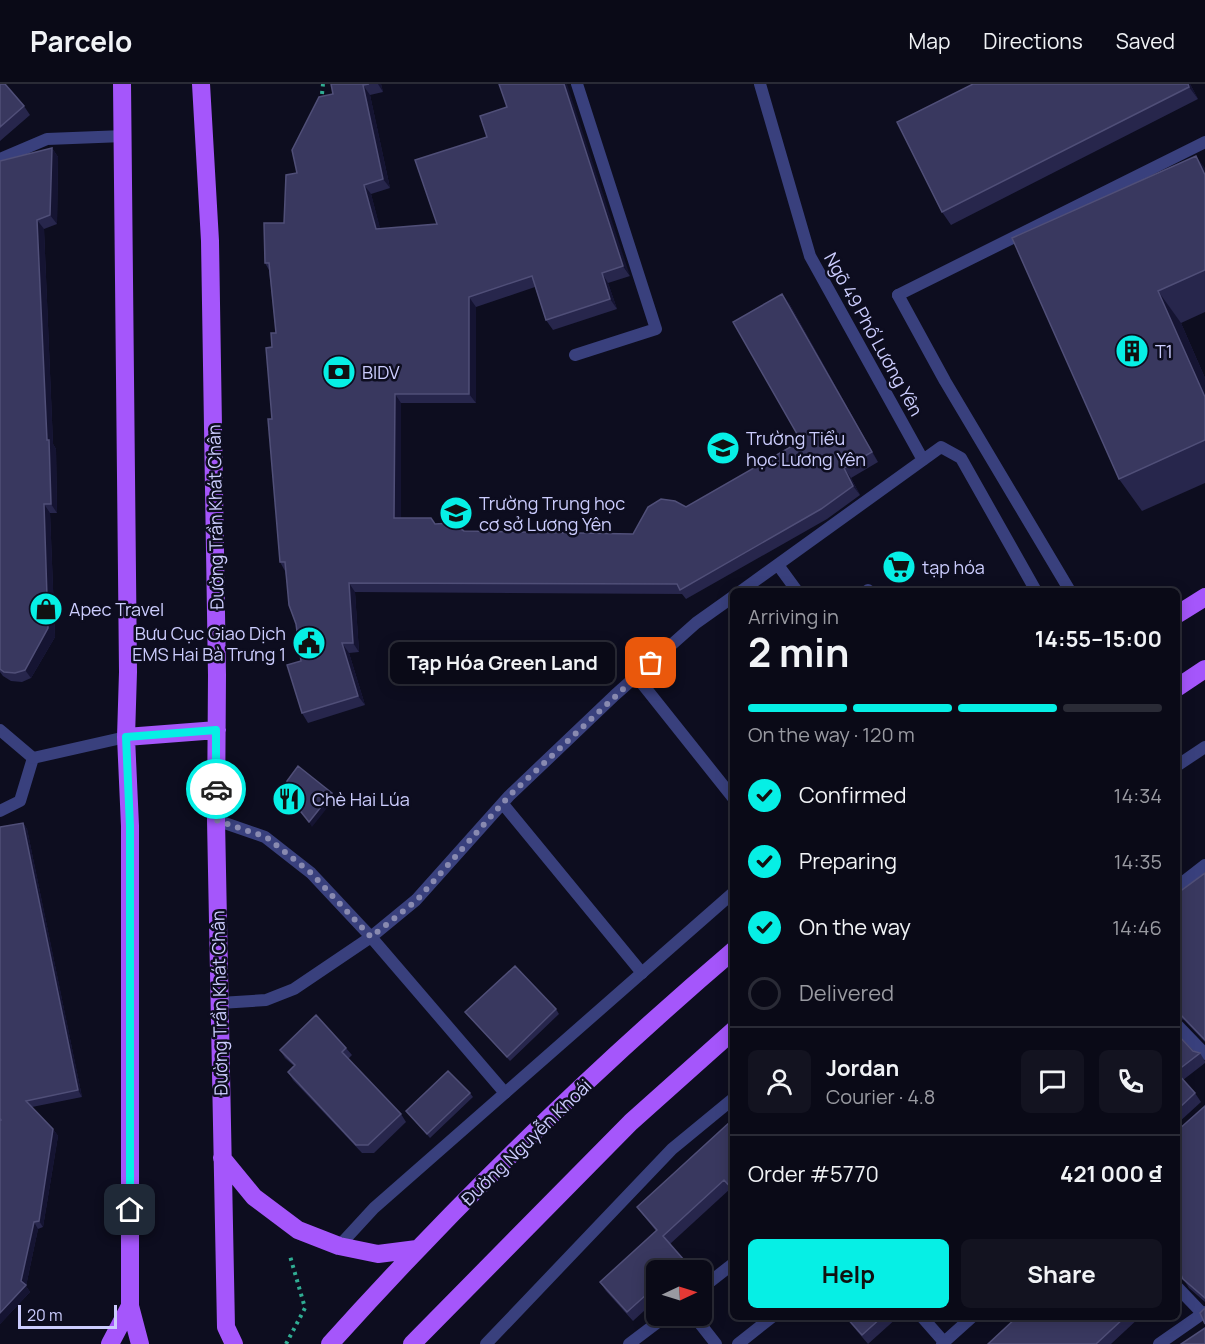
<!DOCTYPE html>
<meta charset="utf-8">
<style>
:root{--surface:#0a0a17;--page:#131320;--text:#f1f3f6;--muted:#999aa1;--line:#2a2b36;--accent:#06efe5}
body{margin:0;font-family:Manrope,sans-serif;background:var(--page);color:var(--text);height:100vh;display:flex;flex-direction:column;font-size:22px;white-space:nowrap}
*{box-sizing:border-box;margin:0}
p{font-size:20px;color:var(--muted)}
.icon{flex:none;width:33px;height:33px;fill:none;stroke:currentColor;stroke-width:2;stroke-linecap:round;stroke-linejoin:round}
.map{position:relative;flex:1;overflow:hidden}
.details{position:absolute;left:730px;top:504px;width:450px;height:732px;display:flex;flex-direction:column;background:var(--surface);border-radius:9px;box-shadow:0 3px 15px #0003,0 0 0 2px var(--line)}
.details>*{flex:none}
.needle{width:39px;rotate:86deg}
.fabs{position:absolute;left:646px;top:1176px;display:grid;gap:12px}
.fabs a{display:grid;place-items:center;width:66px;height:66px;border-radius:9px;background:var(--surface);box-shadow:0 3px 15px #0003,0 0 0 2px var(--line);font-size:30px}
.scale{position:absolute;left:18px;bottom:15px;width:99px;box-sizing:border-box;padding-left:6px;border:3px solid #cccdfe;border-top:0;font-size:16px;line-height:21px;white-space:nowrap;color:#cccdfe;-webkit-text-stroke:4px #0d0d1f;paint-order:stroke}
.pin{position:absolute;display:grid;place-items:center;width:51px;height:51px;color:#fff;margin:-26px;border-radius:12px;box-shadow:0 3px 9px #0006}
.courier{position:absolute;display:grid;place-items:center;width:60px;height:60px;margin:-30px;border:4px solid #06efe5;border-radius:50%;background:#fff;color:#222;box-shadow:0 2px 8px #0007}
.bubble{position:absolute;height:42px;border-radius:9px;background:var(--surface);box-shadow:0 3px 15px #0003,0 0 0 2px var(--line);font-size:20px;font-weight:700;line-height:42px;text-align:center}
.headline em{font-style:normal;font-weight:700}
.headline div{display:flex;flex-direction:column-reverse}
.headline{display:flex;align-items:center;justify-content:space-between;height:102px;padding:0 18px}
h1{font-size:39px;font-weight:700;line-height:45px}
.bar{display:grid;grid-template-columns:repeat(4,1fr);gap:9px 6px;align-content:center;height:72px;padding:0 18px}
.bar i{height:8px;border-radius:4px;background:var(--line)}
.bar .current{background:var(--accent)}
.bar p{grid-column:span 4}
.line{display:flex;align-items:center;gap:15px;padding:0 18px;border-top:2px solid var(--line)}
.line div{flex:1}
.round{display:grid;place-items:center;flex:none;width:63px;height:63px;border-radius:9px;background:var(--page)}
ol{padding:0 18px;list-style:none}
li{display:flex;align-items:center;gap:18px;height:66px}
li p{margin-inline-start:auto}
li .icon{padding:6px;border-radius:50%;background:var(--accent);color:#111;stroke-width:4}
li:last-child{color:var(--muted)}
li i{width:33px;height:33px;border:3px solid var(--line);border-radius:50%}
.action{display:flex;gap:12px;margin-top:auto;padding:12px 18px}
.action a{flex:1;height:69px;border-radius:9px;background:var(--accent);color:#111;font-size:24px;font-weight:700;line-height:69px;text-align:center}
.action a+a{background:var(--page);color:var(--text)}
header{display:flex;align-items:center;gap:36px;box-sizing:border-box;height:84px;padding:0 30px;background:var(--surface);border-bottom:2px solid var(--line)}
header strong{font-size:28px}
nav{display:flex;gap:33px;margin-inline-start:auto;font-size:21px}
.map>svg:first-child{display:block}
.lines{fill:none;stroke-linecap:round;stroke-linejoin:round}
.path{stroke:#30ad93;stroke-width:4;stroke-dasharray:3 4.5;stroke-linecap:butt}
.lane{stroke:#39407d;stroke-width:12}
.street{stroke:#39407d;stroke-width:12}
.primary{stroke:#a556fb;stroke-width:18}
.wall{fill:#27264c}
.shaded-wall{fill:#151432}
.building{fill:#39385f;stroke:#504f78;stroke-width:1.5}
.done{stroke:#898ab0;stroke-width:6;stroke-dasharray:0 10.8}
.route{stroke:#06efe5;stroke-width:8}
.labels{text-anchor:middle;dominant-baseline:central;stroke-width:5;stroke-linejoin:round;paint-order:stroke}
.street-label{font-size:18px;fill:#cccdfe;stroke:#0d0d1f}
.poi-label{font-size:18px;fill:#cccdfe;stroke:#0d0d1f;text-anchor:start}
</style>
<header>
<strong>Parcelo</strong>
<nav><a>Map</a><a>Directions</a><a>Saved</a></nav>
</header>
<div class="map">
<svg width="1205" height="1260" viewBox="0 0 1205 1260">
<rect width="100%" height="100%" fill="#0d0d1f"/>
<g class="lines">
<!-- path -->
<path class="path" d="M322 10 323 0
M286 1260 305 1224 290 1172"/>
<!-- lane -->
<path class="lane" d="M760 0 810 172 923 376
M0 75 47 55 124 52
M898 211 1205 58
M575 271 656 245 577 0
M778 481 797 507
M868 506V507
M741 507 941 363 961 374 1036 507
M636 592 734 715
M503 720 642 889
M0 727 20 717 33 674
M216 736 265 753 311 789 371 853 505 1009
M220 919 266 916 294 905 371 853 416 816 509 712 615 611 696 539 734 512
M702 1204 734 1179
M694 1232 716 1260
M629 1260 666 1232
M738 1260 772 1233"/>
<!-- street -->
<path class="street" d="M898 211 945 297 1070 507
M0 646 33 674 126 653
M1178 681 1205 663
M1178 802 1205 781
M1178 942 1205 970
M339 1162 374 1124 734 808
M1178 1204 1203 1230
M922 1233 944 1258
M486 1260 672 1065 734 1014
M942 1260 972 1233
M1159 1260 1205 1228"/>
<!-- primary -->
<path class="primary" d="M122 0 128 588 126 653 130 742V1222L140 1260
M201 0 210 157 217 591 216 736 226 1243 234 1260
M1178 530 1205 513
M1178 603 1205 585
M126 653 217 646
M222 1074 254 1113 298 1146 339 1162 378 1170 417 1165
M110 1260 130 1222
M330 1260C456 1120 591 988 734 866
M412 1260 631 1038 734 946"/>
</g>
<!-- wall -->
<path class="wall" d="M0 0 24 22 30 31 0 57Z
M331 0H381L383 8 370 11 390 104 371 110 380 145 437 140 487 53 507 23 499 0 630 192 608 199 617 225 553 246 546 236 535 203 476 223V319H401V434L435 440 464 447 633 450 686 423 801 357 789 219 878 378 851 394 860 411 827 435 686 515 682 510 355 508 359 568 349 569 365 621 308 639 302 629 301 577 296 540 285 487 280 478 272 335V263L276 249 269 186 265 179 284 139 297 89 333 10Z
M1190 0 1198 15 951 141 942 128Z
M52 64 58 73 57 140 44 145 53 360 56 365 57 429H50L55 553 31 594 22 598 11 597 3 592 0 588V77Z
M1205 84V228L1181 239 1205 294V399L1142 427 1119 395 1012 154Z
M23 739 27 745 82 1013 32 1023 53 1045 58 1052 43 1143 38 1145 26 1202 30 1208 0 1240V743Z
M1205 789V958L1184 936 1178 934V809Z
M556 925 559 930 510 977 465 928Z
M1178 951 1193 967 1200 969 1205 977V979L1183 996 1195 1009 1201 1018 1178 1039Z
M346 964 352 971 348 975 401 1030 406 1038 374 1069H362L293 996 288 988 294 982 285 974 280 966Z
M470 1009 473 1013 430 1054 406 1027Z
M1205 1022V1218L1189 1204 1182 1193 1178 1195V1046Z
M734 1040V1109L730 1105 670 1160 684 1176 690 1185 688 1186H657V1215L633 1237 606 1207 600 1198 656 1147 643 1131 637 1123Z
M845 1233H898L868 1260Z
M937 1233H946L941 1237Z
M1017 1233H1140L1111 1260H988Z"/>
<!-- shaded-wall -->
<path class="shaded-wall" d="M378 0H381L383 8Z
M564 0H567L630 192 623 182Z
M1188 0H1190L1198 15 1189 3Z
M363 1 370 11 390 104 383 95Z
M52 64 58 73 57 140 50 131Z
M1196 72 1205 84V91Z
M364 101 371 110 383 155 376 145Z
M37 136 44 145 53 360 56 365 57 429 51 420 47 356Z
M602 189 608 199 617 225 610 215Z
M1158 207 1181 239 1205 294V313Z
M782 210 789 219 878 378 872 368Z
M469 213 476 223V319L469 310Z
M395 310 401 319V443L394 434Z
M844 384 851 394 860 411 853 402Z
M44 420 50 429 55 553 31 594 25 586Z
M349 499 355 508 359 568 353 559Z
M342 559 349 569 365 621 358 612Z
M332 709 335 714 312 743 309 738Z
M23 739 27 745 82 1013 78 1006Z
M53 1045 58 1052 43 1143 39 1137Z
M34 1138 38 1145 26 1202 30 1208 0 1240V1229L21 1197Z"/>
<!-- building -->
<path class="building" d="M0 0H5L24 22 0 43Z
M331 0H369L363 1 383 95 364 101 376 145 437 140 415 76 487 53 480 32 507 23 499 0H564L623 182 602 189 610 215 546 236 532 192 469 213V310H395L394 434H431L435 440 451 439 464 447 633 450 648 423 661 415 675 417 686 423 801 357 733 238 782 210 872 368 844 384 853 402 821 425 680 506 677 500 349 499 353 559H342L358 612 302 629 287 581 301 577 296 540 289 521 285 478H280L268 335H272L266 264 272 263 271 249H276L269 179H265L264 139H284L286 91 297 89 292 66 319 13 333 10Z
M973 0H1188L1189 3 942 128 897 38Z
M52 64 50 131 37 136 47 356H49L51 420H44L48 544 25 586 15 589 4 588 0 585V77Z
M1196 72 1205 91V186L1158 207 1205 313V356L1119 395 1012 154Z
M298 682 332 709 309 738 286 709 287 697Z
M23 739 78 1006 26 1017 53 1045 39 1137 34 1138 21 1197 26 1201 0 1229V1037L1 1036 0 1034V743Z
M1205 789V956L1178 928V809Z
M515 882 556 925 507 973 465 928Z
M316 931 346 964 342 968 401 1030 368 1061H356L288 988 295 981 280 966Z
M1178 951 1193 967 1200 969 1178 986Z
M448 987 470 1009 427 1050 406 1027Z
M1178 990 1195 1009 1178 1025Z
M1205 1022V1214L1183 1195 1178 1184V1046Z
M731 1037 734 1040V1107L724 1096 663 1152 684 1176 673 1186H657V1201L627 1228 600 1198 657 1146 637 1123Z
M1205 1224V1240L1200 1229Z
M846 1233H882L862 1251Z
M1017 1233H1125L1096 1260H988Z
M1205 1244V1260H1181Z"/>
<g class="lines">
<!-- done -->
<path class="done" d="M216 705V736L266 753 311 789 371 853 417 816 509 712 651 579"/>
<!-- route -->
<path class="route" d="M130 1126V742L126 653 216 646V705"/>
</g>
<!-- icons -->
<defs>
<symbol id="building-disc" viewBox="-11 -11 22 22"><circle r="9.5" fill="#06efe5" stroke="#0d0d1f"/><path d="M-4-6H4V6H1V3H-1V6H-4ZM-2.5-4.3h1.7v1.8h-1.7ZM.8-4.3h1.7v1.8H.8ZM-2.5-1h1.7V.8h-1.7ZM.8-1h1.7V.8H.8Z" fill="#111"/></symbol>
<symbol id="bank-disc" viewBox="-11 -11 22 22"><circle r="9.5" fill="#06efe5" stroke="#0d0d1f"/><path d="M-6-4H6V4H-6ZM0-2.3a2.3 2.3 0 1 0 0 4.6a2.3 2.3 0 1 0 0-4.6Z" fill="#111"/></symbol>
<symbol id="school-disc" viewBox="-11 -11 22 22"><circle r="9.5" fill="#06efe5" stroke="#0d0d1f"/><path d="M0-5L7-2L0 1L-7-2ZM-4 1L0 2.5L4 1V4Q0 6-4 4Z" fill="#111"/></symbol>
<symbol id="supermarket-disc" viewBox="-11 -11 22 22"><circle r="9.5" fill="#06efe5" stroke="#0d0d1f"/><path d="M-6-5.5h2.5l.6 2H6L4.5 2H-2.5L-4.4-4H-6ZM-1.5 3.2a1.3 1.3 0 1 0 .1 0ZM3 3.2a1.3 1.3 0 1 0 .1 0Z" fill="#111"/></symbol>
<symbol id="shop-disc" viewBox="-11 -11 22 22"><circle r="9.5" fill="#06efe5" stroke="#0d0d1f"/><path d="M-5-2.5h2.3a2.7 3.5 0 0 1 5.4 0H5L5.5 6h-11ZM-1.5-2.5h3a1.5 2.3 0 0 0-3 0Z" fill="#111"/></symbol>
<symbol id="civic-disc" viewBox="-11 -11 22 22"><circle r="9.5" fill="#06efe5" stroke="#0d0d1f"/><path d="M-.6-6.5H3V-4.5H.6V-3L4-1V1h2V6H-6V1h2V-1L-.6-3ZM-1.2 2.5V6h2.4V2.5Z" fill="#111"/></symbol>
<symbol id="restaurant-disc" viewBox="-11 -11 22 22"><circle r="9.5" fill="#06efe5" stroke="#0d0d1f"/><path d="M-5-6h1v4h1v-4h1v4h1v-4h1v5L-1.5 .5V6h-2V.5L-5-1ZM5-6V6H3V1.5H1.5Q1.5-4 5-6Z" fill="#111"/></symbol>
</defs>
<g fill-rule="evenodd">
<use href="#building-disc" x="1113" y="248" width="38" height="38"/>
<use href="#bank-disc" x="320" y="269" width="38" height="38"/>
<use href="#school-disc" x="704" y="345" width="38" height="38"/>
<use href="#school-disc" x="437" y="410" width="38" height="38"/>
<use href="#supermarket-disc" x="880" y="464" width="38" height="38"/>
<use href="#shop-disc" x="27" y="506" width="38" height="38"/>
<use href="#civic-disc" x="290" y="540" width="38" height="38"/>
<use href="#restaurant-disc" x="270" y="696" width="38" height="38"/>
</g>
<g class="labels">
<!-- street labels -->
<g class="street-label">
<text transform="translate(874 250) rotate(61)">Ngõ 49 Phố Lương Yên</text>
<text transform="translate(215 433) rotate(-91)">Đường Trần Khát Chân</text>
<text transform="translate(219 919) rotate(-91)">Đường Trần Khát Chân</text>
<text transform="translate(526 1058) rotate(-44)">Đường Nguyễn Khoái</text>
</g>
<!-- poi labels -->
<g class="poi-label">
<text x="1155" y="267">T1</text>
<text x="362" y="288">BIDV</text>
<text x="746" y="354">Trường Tiểu<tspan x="746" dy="21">học Lương Yên</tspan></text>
<text x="479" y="419">Trường Trung học<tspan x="479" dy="21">cơ sở Lương Yên</tspan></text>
<text x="922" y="483">tạp hóa</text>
<text x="69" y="525">Apec Travel</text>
<text x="286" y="549" text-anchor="end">Bưu Cục Giao Dịch<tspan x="286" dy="21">EMS Hai Bà Trưng 1</tspan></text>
<text x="312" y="715">Chè Hai Lúa</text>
</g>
</g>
</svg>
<div class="fabs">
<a><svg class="needle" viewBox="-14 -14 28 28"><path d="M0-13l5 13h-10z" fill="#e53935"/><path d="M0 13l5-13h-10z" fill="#999aa1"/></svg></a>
</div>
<div class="scale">20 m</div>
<div class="pin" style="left:651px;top:579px;background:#ea580c"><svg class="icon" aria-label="bag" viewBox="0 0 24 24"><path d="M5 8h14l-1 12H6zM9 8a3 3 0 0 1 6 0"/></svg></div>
<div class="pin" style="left:130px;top:1126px;background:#1f2937"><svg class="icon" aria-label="home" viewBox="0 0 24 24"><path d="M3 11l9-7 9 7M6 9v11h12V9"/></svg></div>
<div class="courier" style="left:216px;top:705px"><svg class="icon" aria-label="car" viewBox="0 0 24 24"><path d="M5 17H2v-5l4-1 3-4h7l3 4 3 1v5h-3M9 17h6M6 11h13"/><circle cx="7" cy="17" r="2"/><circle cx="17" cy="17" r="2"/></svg></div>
<div class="bubble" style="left:390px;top:558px;width:225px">Tạp Hóa Green Land</div>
<section class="details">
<div class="headline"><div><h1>2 min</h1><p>Arriving in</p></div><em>14:55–15:00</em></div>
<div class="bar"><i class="current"></i><i class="current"></i><i class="current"></i><i></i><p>On the way · 120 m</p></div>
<ol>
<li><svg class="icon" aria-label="check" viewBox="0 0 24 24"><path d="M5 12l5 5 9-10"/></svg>Confirmed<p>14:34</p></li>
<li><svg class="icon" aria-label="check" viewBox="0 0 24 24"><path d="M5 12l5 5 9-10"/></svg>Preparing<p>14:35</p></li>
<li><svg class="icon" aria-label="check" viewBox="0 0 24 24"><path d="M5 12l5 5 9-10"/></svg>On the way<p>14:46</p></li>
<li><i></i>Delivered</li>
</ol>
<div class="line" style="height:108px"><a class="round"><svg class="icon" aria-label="person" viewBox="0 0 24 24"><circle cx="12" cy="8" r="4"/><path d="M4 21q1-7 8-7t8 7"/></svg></a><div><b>Jordan</b><p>Courier · 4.8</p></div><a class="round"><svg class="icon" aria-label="chat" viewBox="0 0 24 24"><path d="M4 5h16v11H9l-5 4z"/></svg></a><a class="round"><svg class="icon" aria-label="phone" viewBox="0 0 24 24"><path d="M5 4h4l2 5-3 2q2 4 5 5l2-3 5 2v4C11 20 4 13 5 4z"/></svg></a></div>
<div class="line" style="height:78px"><div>Order #5770</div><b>421 000 ₫</b></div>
<div class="action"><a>Help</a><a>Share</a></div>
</section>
</div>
